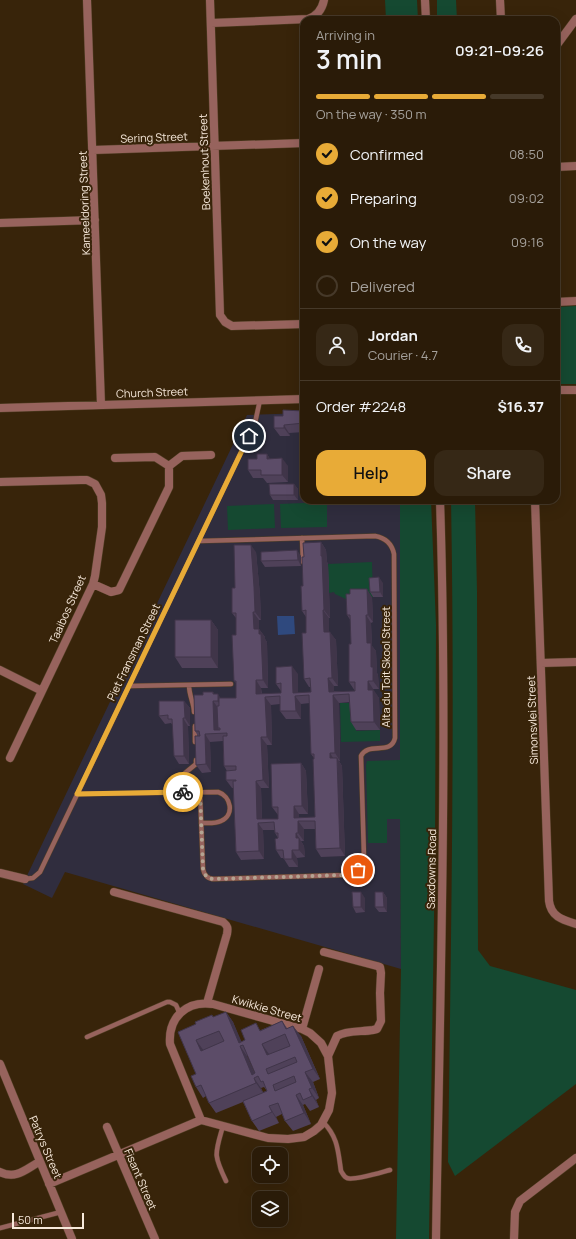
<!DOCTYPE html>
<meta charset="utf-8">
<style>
:root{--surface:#2a1b08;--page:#362816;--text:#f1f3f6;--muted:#a5a19c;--line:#463929;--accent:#e8ab37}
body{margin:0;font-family:Manrope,sans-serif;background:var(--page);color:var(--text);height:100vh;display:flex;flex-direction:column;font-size:15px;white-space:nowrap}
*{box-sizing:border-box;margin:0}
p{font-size:13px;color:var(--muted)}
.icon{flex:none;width:22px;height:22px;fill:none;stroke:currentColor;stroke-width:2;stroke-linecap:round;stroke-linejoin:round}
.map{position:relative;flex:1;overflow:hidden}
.drawer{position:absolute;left:300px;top:16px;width:260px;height:488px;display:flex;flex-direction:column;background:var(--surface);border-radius:12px;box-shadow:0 4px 16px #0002,0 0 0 1px var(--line)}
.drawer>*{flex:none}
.fabs{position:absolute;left:252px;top:1147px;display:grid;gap:8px}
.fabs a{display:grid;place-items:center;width:36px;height:36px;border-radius:8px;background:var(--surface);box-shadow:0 4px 16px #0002,0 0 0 1px var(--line);font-size:20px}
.scale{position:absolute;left:12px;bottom:10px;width:72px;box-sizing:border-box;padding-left:4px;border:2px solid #f7e9db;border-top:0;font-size:11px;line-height:14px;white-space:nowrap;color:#f7e9db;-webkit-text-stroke:3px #38240a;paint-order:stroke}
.pin{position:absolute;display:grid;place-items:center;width:34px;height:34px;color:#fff;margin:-17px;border:2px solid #fff;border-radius:50%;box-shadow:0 1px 4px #0007}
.courier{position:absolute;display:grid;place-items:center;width:40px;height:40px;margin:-20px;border:3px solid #e8ab37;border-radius:50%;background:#fff;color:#222;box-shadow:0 1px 5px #0007}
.head em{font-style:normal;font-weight:600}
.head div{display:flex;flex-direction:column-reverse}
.head{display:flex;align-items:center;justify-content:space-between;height:68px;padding:0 16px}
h1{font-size:26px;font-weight:600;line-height:30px}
.bar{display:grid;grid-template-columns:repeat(4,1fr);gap:6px 4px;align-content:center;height:48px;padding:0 16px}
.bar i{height:5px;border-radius:3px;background:var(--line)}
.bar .on{background:var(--accent)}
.bar p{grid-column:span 4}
.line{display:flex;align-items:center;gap:10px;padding:0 16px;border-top:1px solid var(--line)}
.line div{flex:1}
.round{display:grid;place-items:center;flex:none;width:42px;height:42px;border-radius:12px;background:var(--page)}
ol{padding:0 16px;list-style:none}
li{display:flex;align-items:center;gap:12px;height:44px}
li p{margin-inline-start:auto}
li .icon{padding:4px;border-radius:50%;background:var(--accent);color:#111;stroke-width:4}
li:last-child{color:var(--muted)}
li i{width:22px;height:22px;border:2px solid var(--line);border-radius:50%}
.primary-button{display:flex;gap:8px;margin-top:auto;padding:8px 16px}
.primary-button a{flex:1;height:46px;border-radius:12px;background:var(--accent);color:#111;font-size:16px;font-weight:600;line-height:46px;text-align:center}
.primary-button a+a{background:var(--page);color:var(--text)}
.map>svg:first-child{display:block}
.education{fill:#302d3e}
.green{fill:#154931}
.water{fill:#2f497e}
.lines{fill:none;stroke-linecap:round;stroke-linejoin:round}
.service-casing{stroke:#534027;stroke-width:5.5}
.minor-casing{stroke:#534027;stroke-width:9}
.tertiary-casing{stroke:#534027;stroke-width:9}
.service{stroke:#97635d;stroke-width:4.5}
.minor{stroke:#97635d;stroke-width:8}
.tertiary{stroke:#97635d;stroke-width:8}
.wall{fill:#4f4159;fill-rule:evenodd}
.shaded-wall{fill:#403549}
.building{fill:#5c4c68;stroke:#403549;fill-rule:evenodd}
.done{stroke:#b4a492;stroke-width:4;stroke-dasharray:0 7.2}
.route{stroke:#e8ab37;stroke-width:5}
.labels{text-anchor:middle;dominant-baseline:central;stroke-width:4;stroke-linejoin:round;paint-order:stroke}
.street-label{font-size:11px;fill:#f7e9db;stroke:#38240a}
</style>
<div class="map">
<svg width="576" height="1239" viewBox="0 0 576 1239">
<rect width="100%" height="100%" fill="#38240a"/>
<!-- education -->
<path class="education" d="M304 413V500H400L401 969 65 872 52 898 23 884 247 415Z"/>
<!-- green -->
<path class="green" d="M385 0H417L418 20H386Z
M437 0H456L457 20H437Z
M576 306V384H556V307Z
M400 500H431L436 625 435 853 429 1239H396L401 969 400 819H387V843H368L366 765 367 761 400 760Z
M451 500H475L477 591 478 950 490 966 576 990V1084L455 1176 448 1162C451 942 455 721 451 500Z
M327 502V527L281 528 280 504Z
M274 504 275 528 228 530 227 506Z
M372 562 373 597H355L352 602 335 594 334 592 329 593 328 564Z
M340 703H355L356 731 380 730V741L341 742Z"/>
<!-- water -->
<path class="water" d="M277 616H294L295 634 278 635Z"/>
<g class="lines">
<defs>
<path id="service" d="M302 538 303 562
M199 541 375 536C386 538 392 544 394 554L395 738C391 756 368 741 361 756L364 857C362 868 356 873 346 875L214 879C208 879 204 875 203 869L200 792
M189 685C189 696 194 703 194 712
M129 686 231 684
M195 726V742
M186 792 185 773 196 764V760
M77 794 218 792C231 796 235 815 221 821 215 824 207 823 201 823
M25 879 33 878 40 872 255 423 260 400
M87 1037 167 1002H170L176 1005 180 1014
M323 1122C338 1137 338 1151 341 1171 343 1174 344 1177 347 1178 353 1181 382 1172 390 1170
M223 1126C215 1154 213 1154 226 1181
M0 1228 61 1212"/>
<path id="minor" d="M87 0 101 405
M210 0 220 315 225 322 232 326 304 324
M500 0 501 20
M211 23 308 19C317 16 322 10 324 0
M556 46 576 19
M93 150 304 143
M556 167 576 166
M0 223 95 220
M556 302 576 301
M556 390H576
M0 408 304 399
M169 466 182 456 211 455
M0 482 81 480H87L95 484 101 495 102 503V527L95 576 93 584 10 758
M535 500 549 901C551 917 563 920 576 924
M93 584 111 592 119 590 169 487V466L155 457 115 458
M541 663 576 662
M0 670 42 691
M0 873 25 879
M114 892 223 922C228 926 228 928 227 934L207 1003
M324 952 377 966 380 967 381 973 380 993 381 1021 377 1029 373 1030C362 1032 347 1030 337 1036L328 1056
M302 1029 319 969
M0 1064 72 1239
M107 1127 155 1239
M0 1172C16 1180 26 1169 39 1162
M49 1184 201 1120 268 1138 288 1139 304 1137 314 1131 321 1125 329 1110 332 1093 328 1056 321 1043 310 1033 302 1029 213 1004C186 1000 168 1018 170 1044L201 1120
M514 1239 515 1212 520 1201 576 1158"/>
<path id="tertiary" d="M425 0 426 20
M436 1239C440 993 448 746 440 500"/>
</defs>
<!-- service casing -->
<use href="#service" class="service-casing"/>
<!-- minor casing -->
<use href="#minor" class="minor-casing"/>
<!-- tertiary casing -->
<use href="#tertiary" class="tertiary-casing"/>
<!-- service -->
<use href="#service" class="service"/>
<!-- minor -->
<use href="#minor" class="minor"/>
<!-- tertiary -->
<use href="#tertiary" class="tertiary"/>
</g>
<!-- wall -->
<path class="wall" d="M304 411V432L289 433 290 436H280L274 428 283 416Z
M267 454 270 459 288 466V482L267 483 263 478H253L248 470 257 459Z
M294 484 298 489V500H273L270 495Z
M321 542 326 550 327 562 328 564 330 618H329V632L336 640 338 686H334V691H355L349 682 351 644V621L347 615 372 597 373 622 371 623 372 646 376 651 377 673 378 675 379 689H373V690L379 698 380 730H356L351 722 349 702 339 703 340 761H339L342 766 345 856 321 857 316 849 315 829H304V841H301L304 846 305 857 297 858 298 867H289L284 859 283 858H281L276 850 278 838 275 833V830H263L264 859 241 860 236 852 233 788H232L226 780 227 771 224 766 223 741 210 742 211 772 202 773 196 765 198 736 195 731 203 695 213 692 214 694 220 698H236V683L234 681 236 635V618L232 613 235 588 256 552 260 595 261 620H259V629L265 637V639L267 642 268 688H261L262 694 281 693V691L276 684 298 674V693L311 692V687H309L304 679 306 633V617L302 611 304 557ZM310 703 311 754 314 758 315 817 299 818V814H308L306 771 301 763 272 807 278 815V819H262L261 788H269L267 745H272L271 705 280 704V711L286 719H301V704Z
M301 556V566L265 567 261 561Z
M383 583V597H373L370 592Z
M211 620 218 630V668H182L175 657Z
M184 701 190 708V726H188L189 764H179L174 756 173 726 171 723 165 724 159 716Z
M383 892 387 898V912H379L375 907Z
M365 898V912L356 913 353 907Z
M226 1012 233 1022 241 1042 245 1040 261 1030 282 1021 287 1028 301 1036 320 1079 313 1082 319 1098 316 1100 319 1107 310 1111 305 1104 303 1105 311 1124 293 1131 285 1121 282 1114 276 1117 279 1123 259 1131 252 1121 243 1102 216 1113 209 1103 206 1096 203 1098 196 1087V1074L178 1032ZM247 1056H248L255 1073V1074ZM264 1087 267 1091 263 1092 261 1088Z"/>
<!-- shaded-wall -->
<path class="shaded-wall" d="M284 425 289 433 290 436 284 428Z
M267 454 272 462 267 459Z
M282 458 288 466V482L282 475Z
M294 484 298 489V500L294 495Z
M321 542 326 550 327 562 328 564 330 618 324 610Z
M251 545 256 552 260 595 261 620 255 612Z
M297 550 301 556V566L298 560Z
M379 577 383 583V597L380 592Z
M367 589 372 597 373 622 368 615Z
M323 610 329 618V640L324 632Z
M253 612 259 620V629L265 637V639L267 642 268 688 263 680 254 629Z
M366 615 371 623 372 646 376 651 377 673 378 675 379 689 373 681 367 643Z
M211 620 218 630V668L211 657Z
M330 632 336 640 338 686 332 678Z
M292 666 298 674V696H295L301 704V719L296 711 293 693Z
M328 678 334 686V695H333L339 703 340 761 335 753 329 692Z
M256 680 261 688 262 702 256 694Z
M368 681 379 698 380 730 374 722 368 690Z
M213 692 218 699V694L223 702V709L213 694Z
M265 697 271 705 272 745 267 737Z
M184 701 190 708V726L185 718Z
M213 701 219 709 218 728 219 730H214Z
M183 718 188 726 189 764 184 756Z
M205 734 210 742 211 772 206 764Z
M261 737 267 745 269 788 263 780Z
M330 753 335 761 330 758Z
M337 758 342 766 345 856 340 848Z
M301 763 306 771 308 814 302 806Z
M256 781 261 788 262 822 257 819Z
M294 806 299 814V821H298L304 829V841L298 833 294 818Z
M258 823 263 830 264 859 259 851Z
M296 833 304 846 305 857 299 850 296 838Z
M292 850 297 858 298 867 292 859Z
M361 892 365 898V912L361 907Z
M383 892 387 898V912L384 907Z
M226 1012 233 1022 243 1045 239 1043Z
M293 1026 301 1036 320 1079 313 1069Z
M196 1040 204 1051H201Z
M262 1044 269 1054 267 1055Z
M240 1046 247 1056 256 1077 252 1075Z
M305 1072 313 1082 319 1098 312 1088Z
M254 1078 261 1088 263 1093 256 1083Z
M309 1089 316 1100 319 1107 312 1096Z
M296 1095 303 1105 311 1124 304 1113Z
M269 1106 276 1117 279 1123 272 1112Z"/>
<!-- building -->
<path class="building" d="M283 410 304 411V423L284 425V428H274V416H283Z
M257 454H267V459L282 458V475H261V470H248V459H257Z
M269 484H294V495H270Z
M321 542V556H322L324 610H323L324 632H330L332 678H328L329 692 355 691V682H349V644H351L350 615H347L346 594H350V589H367L368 615H366L367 643H371V667H373V681H368V690H373L374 722H351L349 694 333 695 335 753H330V758H337L340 848 316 849 315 821H298V833H296V838H299V850H292V859H284L283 850H276L275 839 278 838V833H275L274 822 258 823 259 851 236 852 233 781H236V780H226V771L236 770V766H224L223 736H227V733L205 734 206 764 196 765 195 736H200L199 731H195L194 695H203V692H213V694H218V701H213L214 730H220V728H218L217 706H219V698H236V681H234L232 635H236V613H232V588H235L234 545H251L254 587 255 612H253L254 629H259V634H261L263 680H256V694L281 693V683L276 684V667H280L292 666 293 693 311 692 310 678 304 679 302 633H306V610L302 611 301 586H303L302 557H304L303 543ZM309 695 311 754H314V759H313L315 817 294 818V806H302L301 763 271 764 272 807H278V819H257L256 781 263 780 261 737H267L265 697 280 696V711H296L295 696Z
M297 550 298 560 261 561V552Z
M379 577 380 592H370L369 578Z
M175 620H211V657H175Z
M159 701H184L185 718H183L184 756H174L172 719H168V715L159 716Z
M352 892H361V907H353Z
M375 892H383L384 907H375Z
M226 1012 239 1043 245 1040 241 1030 256 1023 260 1031 282 1021 286 1029 293 1026 313 1069 305 1072 312 1088 309 1089 312 1096 303 1100 300 1093 296 1095 304 1113 285 1121 278 1103 269 1106 272 1112 252 1121 243 1101 267 1091 263 1081 261 1082 258 1076 254 1078 256 1083 209 1103 201 1085 196 1087 191 1076 196 1074 178 1032 196 1024 195 1022 212 1015 213 1017ZM219 1031 224 1041 201 1051 196 1040ZM285 1034 290 1046 267 1055 262 1044ZM243 1045 255 1073 252 1075 240 1046ZM295 1057 297 1062 268 1074 266 1069ZM294 1076 296 1082 275 1091 273 1085Z"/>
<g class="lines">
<!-- done -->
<path class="done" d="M183 792H200L203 869C204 875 208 879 214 879L346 875 354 873 358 870"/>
<!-- route -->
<path class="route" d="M183 792 77 794 249 436"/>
</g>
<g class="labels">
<!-- street labels -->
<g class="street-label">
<text transform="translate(154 137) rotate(-2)">Sering Street</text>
<text transform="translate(204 162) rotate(-92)">Boekenhout Street</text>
<text transform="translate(84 203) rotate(-92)">Kameeldoring Street</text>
<text transform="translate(152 392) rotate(-2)">Church Street</text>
<text transform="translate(67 609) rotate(-66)">Taaibos Street</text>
<text transform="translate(133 652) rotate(-64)">Piet Fransman Street</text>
<text transform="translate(385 667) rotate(-90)">Alta du Toit Skool Street</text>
<text transform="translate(532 720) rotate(-92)">Simonsvlei Street</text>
<text transform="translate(431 869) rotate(-89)">Saxdowns Road</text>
<text transform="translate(267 1008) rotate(16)">Kwikkie Street</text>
<text transform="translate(46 1147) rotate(67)">Patrys Street</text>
<text transform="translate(141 1179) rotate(67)">Fisant Street</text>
</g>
</g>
</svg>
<div class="fabs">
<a><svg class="icon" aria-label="locate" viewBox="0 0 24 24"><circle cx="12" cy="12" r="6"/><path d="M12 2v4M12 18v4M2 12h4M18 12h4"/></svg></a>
<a><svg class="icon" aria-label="layers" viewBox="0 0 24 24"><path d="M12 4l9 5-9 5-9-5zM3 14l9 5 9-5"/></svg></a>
</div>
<div class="scale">50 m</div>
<div class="pin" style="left:358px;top:870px;background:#ea580c"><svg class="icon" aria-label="bag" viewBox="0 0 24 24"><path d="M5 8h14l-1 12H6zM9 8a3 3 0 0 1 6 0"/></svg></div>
<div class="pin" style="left:249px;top:436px;background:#1f2937"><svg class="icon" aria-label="home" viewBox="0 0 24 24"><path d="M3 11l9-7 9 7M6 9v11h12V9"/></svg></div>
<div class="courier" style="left:183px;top:792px"><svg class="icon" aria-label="bike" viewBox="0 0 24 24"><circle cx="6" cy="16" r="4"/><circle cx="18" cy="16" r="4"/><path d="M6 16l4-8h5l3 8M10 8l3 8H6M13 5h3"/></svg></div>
<section class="drawer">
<div class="head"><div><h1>3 min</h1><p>Arriving in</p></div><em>09:21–09:26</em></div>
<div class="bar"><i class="on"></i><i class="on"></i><i class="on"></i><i></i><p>On the way · 350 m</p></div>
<ol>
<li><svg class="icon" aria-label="check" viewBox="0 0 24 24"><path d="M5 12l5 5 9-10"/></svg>Confirmed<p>08:50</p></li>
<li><svg class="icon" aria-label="check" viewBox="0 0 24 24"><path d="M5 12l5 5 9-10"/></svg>Preparing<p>09:02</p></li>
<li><svg class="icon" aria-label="check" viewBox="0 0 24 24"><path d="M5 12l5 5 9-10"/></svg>On the way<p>09:16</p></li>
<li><i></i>Delivered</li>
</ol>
<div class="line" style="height:72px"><a class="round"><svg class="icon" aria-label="person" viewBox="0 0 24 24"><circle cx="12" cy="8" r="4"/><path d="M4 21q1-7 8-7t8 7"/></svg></a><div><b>Jordan</b><p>Courier · 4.7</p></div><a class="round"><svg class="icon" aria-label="phone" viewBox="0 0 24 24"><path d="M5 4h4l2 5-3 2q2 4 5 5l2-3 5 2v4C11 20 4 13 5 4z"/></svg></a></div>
<div class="line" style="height:52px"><div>Order #2248</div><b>$16.37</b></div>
<div class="primary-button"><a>Help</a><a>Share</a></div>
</section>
</div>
